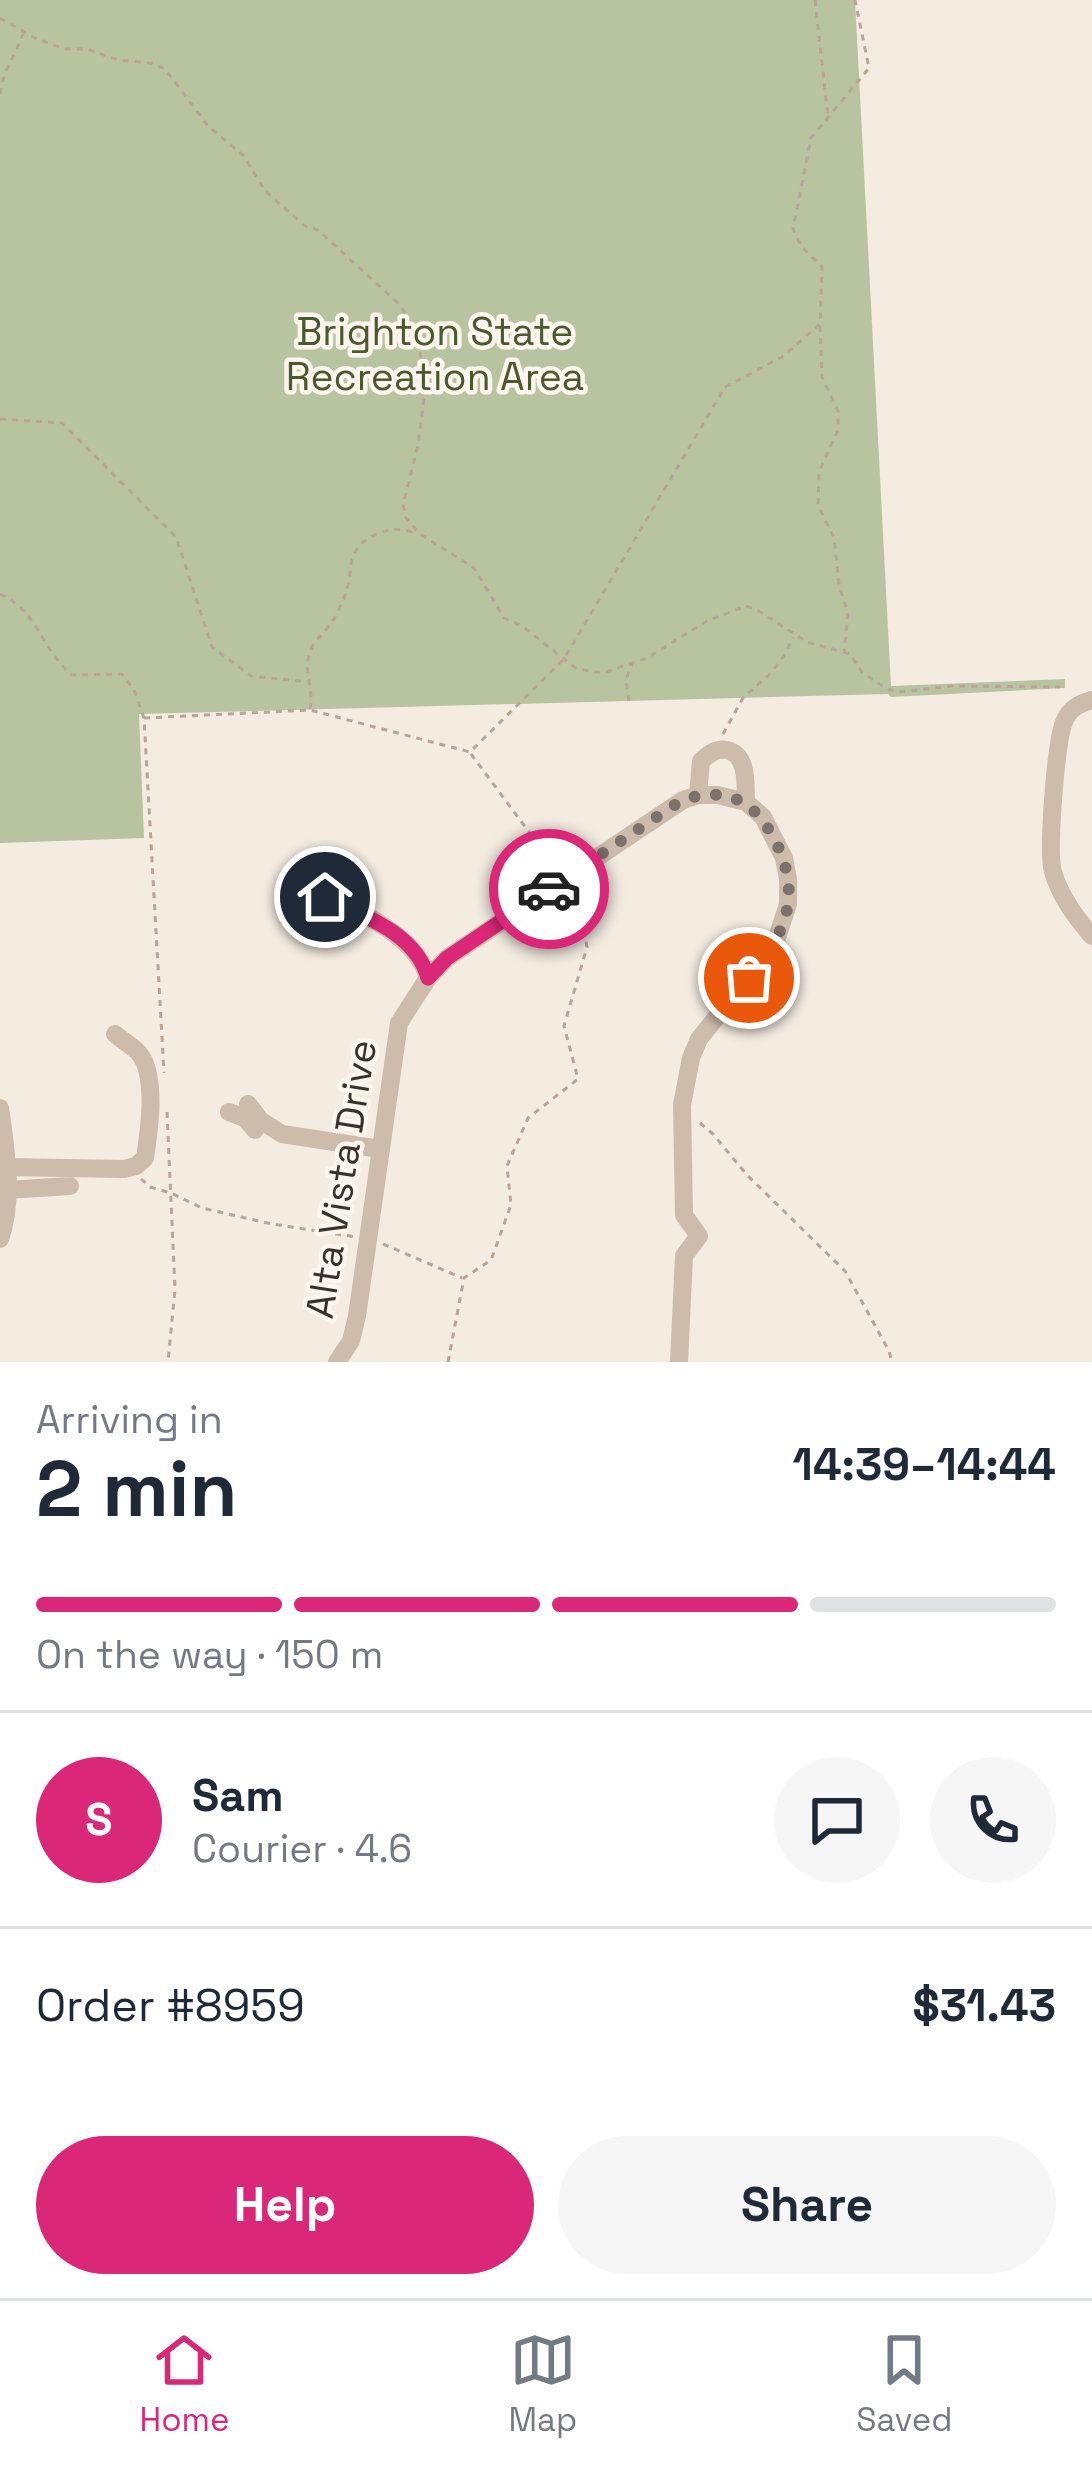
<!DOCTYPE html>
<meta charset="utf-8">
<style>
:root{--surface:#fff;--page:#f6f6f7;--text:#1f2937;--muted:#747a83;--line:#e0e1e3;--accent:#db2777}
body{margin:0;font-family:"Space Grotesk",sans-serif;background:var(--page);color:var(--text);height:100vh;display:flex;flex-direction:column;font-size:45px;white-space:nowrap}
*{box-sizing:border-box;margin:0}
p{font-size:39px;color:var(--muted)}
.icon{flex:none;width:66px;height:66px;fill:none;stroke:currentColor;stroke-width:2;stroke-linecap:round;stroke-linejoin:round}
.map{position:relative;height:1362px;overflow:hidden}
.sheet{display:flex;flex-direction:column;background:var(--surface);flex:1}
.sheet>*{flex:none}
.pin{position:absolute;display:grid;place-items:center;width:102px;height:102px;color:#fff;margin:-51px;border:6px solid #fff;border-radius:50%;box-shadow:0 3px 12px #0007}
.courier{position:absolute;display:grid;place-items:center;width:120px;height:120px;margin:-60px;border:9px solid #db2777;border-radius:50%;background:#fff;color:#222;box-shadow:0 3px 15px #0007}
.summary em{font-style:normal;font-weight:700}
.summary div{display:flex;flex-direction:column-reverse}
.summary{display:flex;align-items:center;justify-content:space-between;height:204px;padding:0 36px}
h1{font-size:78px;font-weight:700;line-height:90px}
.bar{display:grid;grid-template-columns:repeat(4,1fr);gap:18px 12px;align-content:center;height:144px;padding:0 36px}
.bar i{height:15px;border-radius:9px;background:var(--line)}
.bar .active{background:var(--accent)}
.bar p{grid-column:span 4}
.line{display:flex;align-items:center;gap:30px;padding:0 36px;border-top:3px solid var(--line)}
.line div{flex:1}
.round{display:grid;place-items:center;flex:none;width:126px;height:126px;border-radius:63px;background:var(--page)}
.cta{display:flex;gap:24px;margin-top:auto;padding:24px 36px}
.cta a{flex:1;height:138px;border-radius:72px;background:var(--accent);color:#fff;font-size:48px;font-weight:700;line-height:138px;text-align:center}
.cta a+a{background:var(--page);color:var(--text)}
.tabs{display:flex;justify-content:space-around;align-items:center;height:168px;border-top:3px solid var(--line);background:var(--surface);font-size:33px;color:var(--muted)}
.tabs a{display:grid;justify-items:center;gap:6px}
.tabs .active{color:var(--accent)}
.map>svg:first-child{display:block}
.green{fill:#b8c4a0}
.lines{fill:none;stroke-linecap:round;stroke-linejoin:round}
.path{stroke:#b9a596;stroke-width:3;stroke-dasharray:6 6;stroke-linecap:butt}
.minor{stroke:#cdbbac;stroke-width:18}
.done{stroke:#7c716b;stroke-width:12;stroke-dasharray:0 21.6}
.route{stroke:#db2777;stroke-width:15}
.labels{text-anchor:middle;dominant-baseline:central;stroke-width:9;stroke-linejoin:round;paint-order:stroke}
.park-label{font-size:39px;fill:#4a5a2e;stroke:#fbf5ee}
.street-label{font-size:39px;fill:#3b302b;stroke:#fbf5ee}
</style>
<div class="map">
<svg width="1092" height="1362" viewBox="0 0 1092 1362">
<rect width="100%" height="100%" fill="#f4ebe1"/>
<!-- green -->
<path class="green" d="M0 0H855L891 686 1065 679V688L891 697 888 694 139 714 144 838 0 843Z"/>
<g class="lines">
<!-- path -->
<path class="path" d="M815 0 828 117
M0 18 35 38 64 49H87L118 60 150 63 165 69 208 126 244 156 265 191 305 226 318 230 400 305 408 317 427 375 418 445 403 505 406 518 420 534 474 568 504 618 522 626 577 669 603 673 647 658 707 621 746 606 757 610 807 642 850 654 862 672 885 688 899 692 954 686 1060 687
M0 94C4 68 15 56 23 34
M820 326 822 377 838 411V430L819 472 818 505 834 538 839 585 848 615 844 652
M0 419 62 423 176 537 212 647 251 676 307 682
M0 594C38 611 40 648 72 675L122 674 134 690 144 718 164 1073
M629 701 626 680 632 663
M310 709C314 691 304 673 309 654 313 641 324 634 331 623 337 615 344 599 347 589 351 578 349 563 355 552 365 534 394 525 412 532
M144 718 310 710 470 752 564 659 725 387 782 357 820 324 822 267 801 246 793 229 811 138 869 68 855 0
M723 734 743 698 772 672 784 656 793 637
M471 754 555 867
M167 1112 175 1289 168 1362
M700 1123 713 1134 747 1175 845 1271 889 1351 892 1362
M141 1179 150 1187 171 1193 202 1208 272 1224 356 1237
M383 1244 462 1278
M448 1362 464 1278 491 1260 511 1205 507 1166 528 1118 578 1079 564 1026 587 947 581 913 572 895"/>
<!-- minor -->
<path class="minor" d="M1092 700C1078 704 1070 708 1064 722 1056 742 1047 852 1053 872 1060 896 1076 918 1092 936
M698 795 701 761C709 754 716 748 727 750 749 755 745 786 746 802
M296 882C338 903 415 929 428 978
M248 1104 260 1120 282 1134 380 1149
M0 1108C6 1150 14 1199 0 1239
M229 1112 245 1118 255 1130
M6 1167 124 1169 136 1166 145 1158C149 1131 158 1074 138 1052 132 1046 122 1040 115 1034
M7 1190 70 1186
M337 1362 351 1341 357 1316 399 1023 428 978 447 958 683 800 698 795H718L746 802 763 817 784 858 788 879V904L775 944 699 1039 691 1058 682 1105 684 1215 699 1236 684 1256 679 1362"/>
</g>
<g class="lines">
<!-- done -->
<path class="done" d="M549 889 682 800C728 786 753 800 775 840 785 861 791 881 788 904 783 934 767 956 749 978"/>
<!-- route -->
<path class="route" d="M325 897C362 915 416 933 428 978L447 958 549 889"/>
</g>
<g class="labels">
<!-- park labels -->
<g class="park-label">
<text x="435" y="331">Brighton State<tspan x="435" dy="45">Recreation Area</tspan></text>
</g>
<!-- street labels -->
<g class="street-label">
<text transform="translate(341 1179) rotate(-81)">Alta Vista Drive</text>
</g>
</g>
</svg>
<div class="pin" style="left:749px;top:978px;background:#ea580c"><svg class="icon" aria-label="bag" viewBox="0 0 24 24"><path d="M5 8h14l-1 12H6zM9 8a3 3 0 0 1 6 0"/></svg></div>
<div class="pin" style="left:325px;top:897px;background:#1f2937"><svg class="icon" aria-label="home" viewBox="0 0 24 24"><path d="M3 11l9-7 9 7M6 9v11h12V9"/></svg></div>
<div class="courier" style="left:549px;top:889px"><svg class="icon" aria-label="car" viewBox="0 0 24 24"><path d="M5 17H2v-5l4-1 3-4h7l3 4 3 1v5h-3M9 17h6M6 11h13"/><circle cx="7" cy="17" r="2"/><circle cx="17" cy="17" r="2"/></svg></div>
</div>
<section class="sheet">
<div class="summary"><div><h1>2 min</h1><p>Arriving in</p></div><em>14:39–14:44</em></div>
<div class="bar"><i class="active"></i><i class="active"></i><i class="active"></i><i></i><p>On the way · 150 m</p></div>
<div class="line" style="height:216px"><b class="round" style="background:var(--accent);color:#fff">S</b><div><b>Sam</b><p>Courier · 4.6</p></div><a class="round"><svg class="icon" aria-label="chat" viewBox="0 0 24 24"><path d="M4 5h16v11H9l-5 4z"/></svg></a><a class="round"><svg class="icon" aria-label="phone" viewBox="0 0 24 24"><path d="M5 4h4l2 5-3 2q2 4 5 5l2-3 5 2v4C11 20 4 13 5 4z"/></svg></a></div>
<div class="line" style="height:156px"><div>Order #8959</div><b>$31.43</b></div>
<div class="cta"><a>Help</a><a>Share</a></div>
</section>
<nav class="tabs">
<a class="active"><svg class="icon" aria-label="home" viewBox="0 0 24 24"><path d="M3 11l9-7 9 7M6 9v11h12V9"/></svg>Home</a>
<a><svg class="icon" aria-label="map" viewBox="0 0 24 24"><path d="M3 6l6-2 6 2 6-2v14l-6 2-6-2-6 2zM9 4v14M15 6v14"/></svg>Map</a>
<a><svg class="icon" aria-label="saved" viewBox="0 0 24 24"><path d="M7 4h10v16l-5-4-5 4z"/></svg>Saved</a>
</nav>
